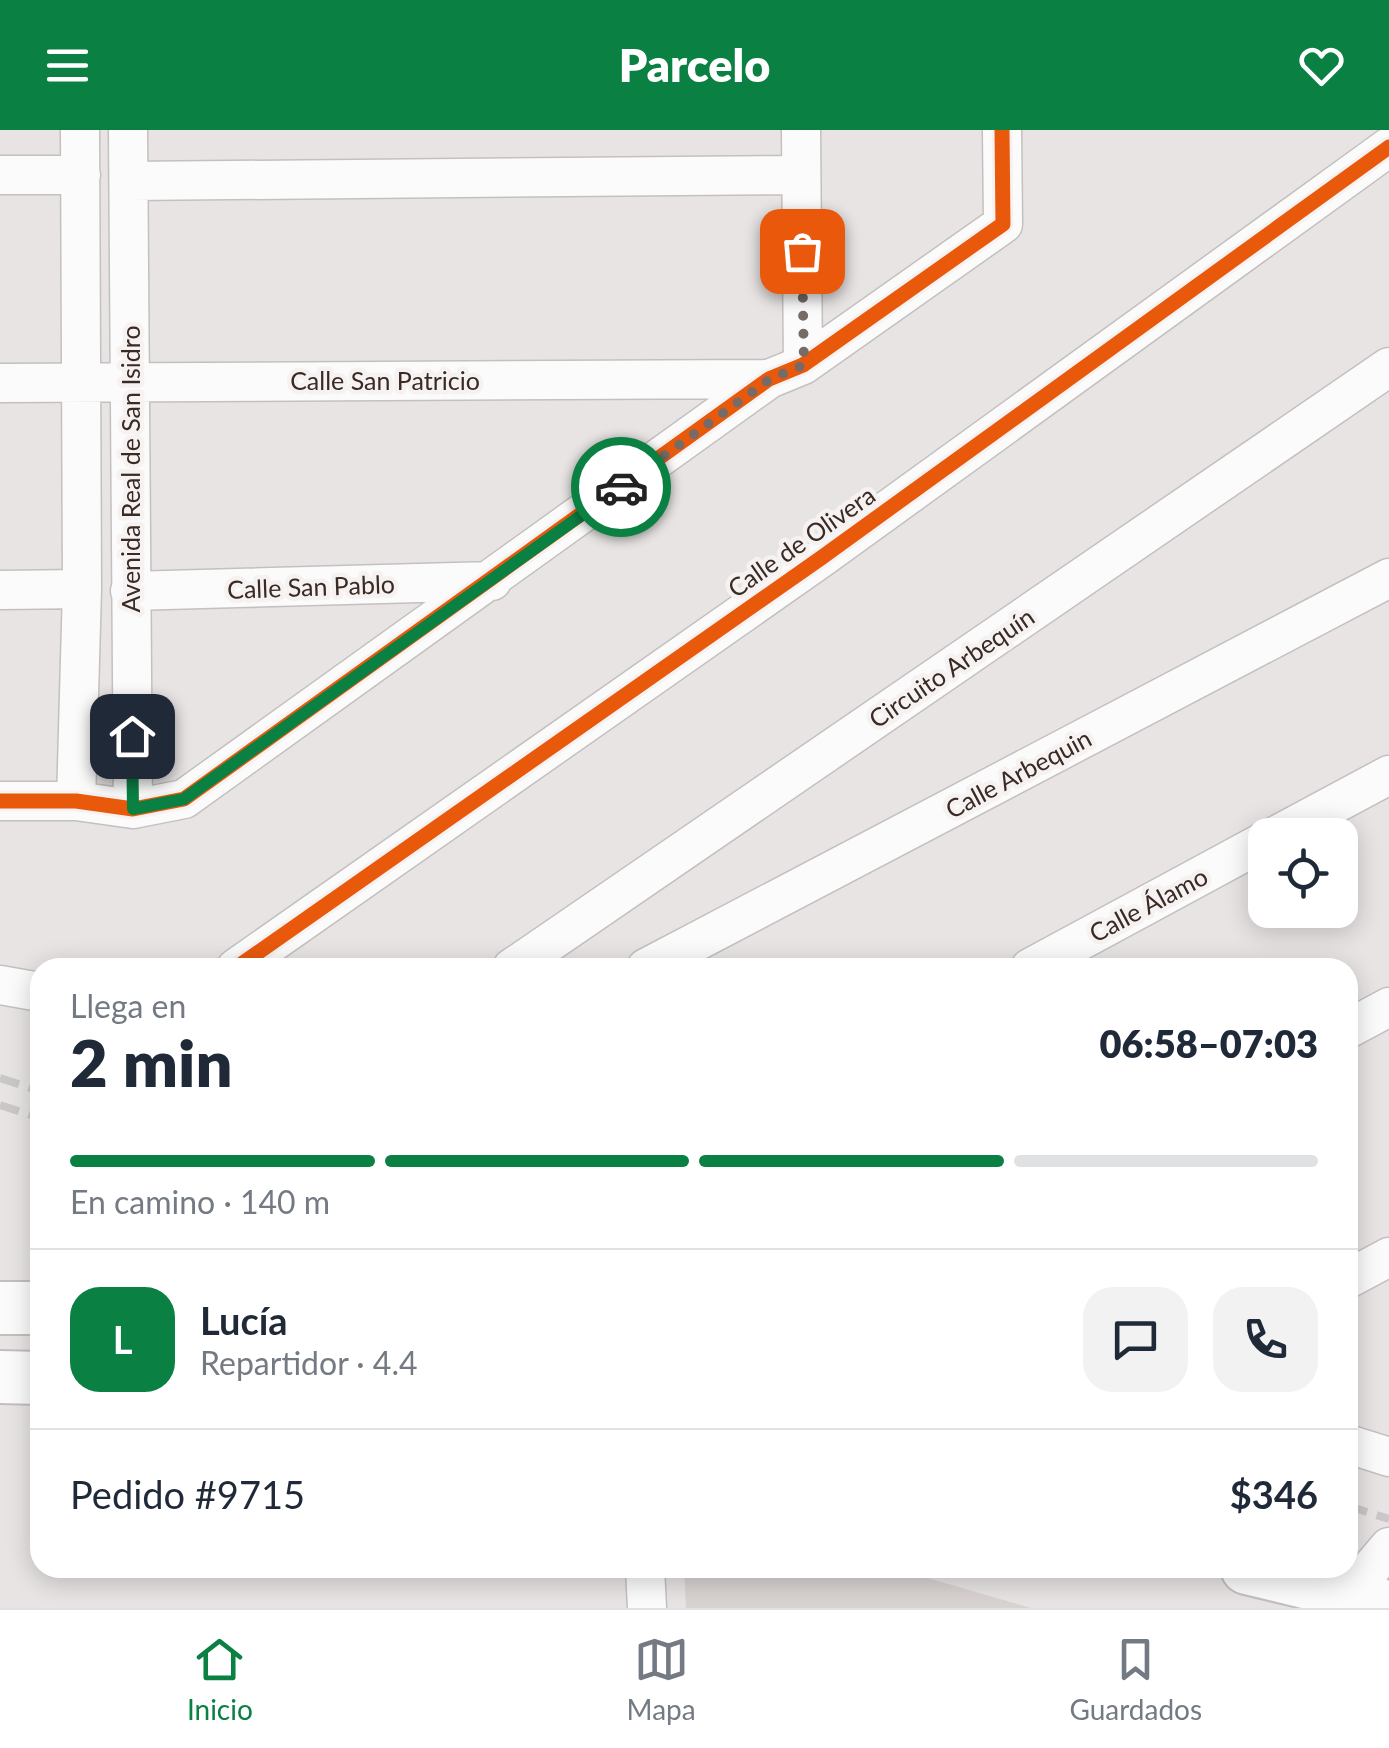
<!DOCTYPE html>
<html lang="es">
<meta charset="utf-8">
<style>
:root{--surface:#fff;--page:#f2f2f3;--text:#1f2937;--muted:#747a83;--line:#e0e1e3;--accent:#0b8043}
body{margin:0;font-family:Lato,sans-serif;background:var(--page);color:var(--text);height:100vh;display:flex;flex-direction:column;font-size:38px;white-space:nowrap}
*{box-sizing:border-box;margin:0}
p{font-size:32px;color:var(--muted)}
.icon{flex:none;width:55px;height:55px;fill:none;stroke:currentColor;stroke-width:2;stroke-linecap:round;stroke-linejoin:round}
.map{position:relative;flex:1;overflow:hidden}
.side{position:absolute;left:30px;top:828px;width:1328px;height:620px;display:flex;flex-direction:column;background:var(--surface);border-radius:30px;box-shadow:0 5px 25px #0003}
.side>*{flex:none}
.buttons{position:absolute;left:1248px;top:688px;display:grid;gap:20px}
.buttons a{display:grid;place-items:center;width:110px;height:110px;border-radius:20px;background:var(--surface);box-shadow:0 5px 25px #0003;font-size:50px}
.pin{position:absolute;display:grid;place-items:center;width:85px;height:85px;color:#fff;margin:-42px;border-radius:20px;box-shadow:0 5px 15px #0006}
.courier{position:absolute;display:grid;place-items:center;width:100px;height:100px;margin:-50px;border:8px solid #0b8043;border-radius:50%;background:#fff;color:#222;box-shadow:0 2px 12px #0007}
.headline em{font-style:normal;font-weight:800}
.headline div{display:flex;flex-direction:column-reverse}
.headline{display:flex;align-items:center;justify-content:space-between;height:170px;padding:0 40px}
h1{font-size:65px;font-weight:800;line-height:75px}
.bar{display:grid;grid-template-columns:repeat(4,1fr);gap:15px 10px;align-content:center;height:120px;padding:0 40px}
.bar i{height:12px;border-radius:8px;background:var(--line)}
.bar .active{background:var(--accent)}
.bar p{grid-column:span 4}
.line{display:flex;align-items:center;gap:25px;padding:0 40px;border-top:2px solid var(--line)}
.line div{flex:1}
.round{display:grid;place-items:center;flex:none;width:105px;height:105px;border-radius:30px;background:var(--page)}
header{display:flex;justify-content:space-between;align-items:center;height:130px;padding:0 40px;background:var(--accent);color:#fff;font-size:45px;font-weight:800}
.tab-bar{display:flex;justify-content:space-around;align-items:center;height:140px;border-top:2px solid var(--line);background:var(--surface);font-size:28px;color:var(--muted)}
.tab-bar a{display:grid;justify-items:center;gap:5px}
.tab-bar .active{color:var(--accent)}
.map>svg:first-child{display:block}
.built{fill:#d9d3d2}
.lines{fill:none;stroke-linecap:round;stroke-linejoin:round}
.minor-casing{stroke:#c4c0c0;stroke-width:41}
.secondary-casing{stroke:#c3bfbf;stroke-width:56}
.minor{stroke:#fcfbfb;stroke-width:38}
.secondary{stroke:#fcfbfb;stroke-width:52}
.rail{stroke:#c9c7c7;stroke-width:8;stroke-dasharray:20 10;stroke-linecap:butt}
.cycleway-casing{stroke:#f7f2f2;stroke-width:21}
.cycleway{stroke:#e8590c;stroke-width:15}
.done{stroke:#766b67;stroke-width:10;stroke-dasharray:0 18}
.route{stroke:#0b8043;stroke-width:12}
.labels{text-anchor:middle;dominant-baseline:central;stroke-width:9;stroke-linejoin:round;paint-order:stroke}
.street-label{font-size:25px;fill:#392a24;stroke:#f7f2f2}
</style>
<header><svg class="icon" aria-label="menu" viewBox="0 0 24 24"><path d="M4 6h16M4 12h16M4 18h16"/></svg>Parcelo<svg class="icon" aria-label="heart" viewBox="0 0 24 24"><path d="M12 20l-8-8c-3-5 5-10 8-4 3-6 11-1 8 4z"/></svg></header>
<div class="map">
<svg width="1389" height="1478" viewBox="0 0 1389 1478">
<rect width="100%" height="100%" fill="#e8e4e4"/>
<!-- built -->
<path class="built" d="M684 1438H893L1031 1478H686Z"/>
<g class="lines">
<defs>
<path id="minor" d="M128 0 133 679
M801 0 803 235
M0 45H81
M129 51 801 45
M0 253 769 249
M0 460 82 459
M130 461 492 451
M0 671H76L133 679 184 669 769 249 803 235 1003 94 1002 0
M76 671 82 459 80 0
M1277 705 1389 645
M236 838 821 428 1389 17
M512 838 1389 237
M646 838 1389 448
M1030 838 1265 711
M0 855 40 862
M1348 899 1389 877
M1348 1149 1389 1127
M1348 1314 1389 1327
M645 1438 647 1478
M1350 1463 1389 1417"/>
<path id="secondary" d="M0 1178H40
M0 1247 40 1248
M1247 1438 1350 1463 1387 1478"/>
</defs>
<!-- minor casing -->
<use href="#minor" class="minor-casing"/>
<!-- secondary casing -->
<use href="#secondary" class="secondary-casing"/>
<!-- minor -->
<use href="#minor" class="minor"/>
<!-- secondary -->
<use href="#secondary" class="secondary"/>
<!-- rail -->
<path class="rail" d="M0 948 40 961
M0 975 40 988
M1348 1376 1389 1389"/>
<defs>
<path id="cycleway" d="M0 671H76L133 679 184 669 769 249 803 235 1003 94 1002 0
M236 838 821 428 1389 17"/>
</defs>
<!-- cycleway casing -->
<use href="#cycleway" class="cycleway-casing"/>
<!-- cycleway -->
<use href="#cycleway" class="cycleway"/>
</g>
<g class="lines">
<!-- done -->
<path class="done" d="M621 357 770 249 804 235 802 121"/>
<!-- route -->
<path class="route" d="M132 606 133 679 184 669 621 357"/>
</g>
<g class="labels">
<!-- street labels -->
<g class="street-label">
<text x="385" y="250">Calle San Patricio</text>
<text transform="translate(130 339) rotate(-90)">Avenida Real de San Isidro</text>
<text transform="translate(801 411) rotate(-35)">Calle de Olivera</text>
<text transform="translate(311 456) rotate(-2)">Calle San Pablo</text>
<text transform="translate(951 537) rotate(-34)">Circuito Arbequín</text>
<text transform="translate(1018 643) rotate(-28)">Calle Arbequin</text>
<text transform="translate(1148 774) rotate(-28)">Calle Álamo</text>
</g>
</g>
</svg>
<div class="buttons">
<a><svg class="icon" aria-label="locate" viewBox="0 0 24 24"><circle cx="12" cy="12" r="6"/><path d="M12 2v4M12 18v4M2 12h4M18 12h4"/></svg></a>
</div>
<div class="pin" style="left:802px;top:121px;background:#ea580c"><svg class="icon" aria-label="bag" viewBox="0 0 24 24"><path d="M5 8h14l-1 12H6zM9 8a3 3 0 0 1 6 0"/></svg></div>
<div class="pin" style="left:132px;top:606px;background:#1f2937"><svg class="icon" aria-label="home" viewBox="0 0 24 24"><path d="M3 11l9-7 9 7M6 9v11h12V9"/></svg></div>
<div class="courier" style="left:621px;top:357px"><svg class="icon" aria-label="car" viewBox="0 0 24 24"><path d="M5 17H2v-5l4-1 3-4h7l3 4 3 1v5h-3M9 17h6M6 11h13"/><circle cx="7" cy="17" r="2"/><circle cx="17" cy="17" r="2"/></svg></div>
<section class="side">
<div class="headline"><div><h1>2 min</h1><p>Llega en</p></div><em>06:58–07:03</em></div>
<div class="bar"><i class="active"></i><i class="active"></i><i class="active"></i><i></i><p>En camino · 140 m</p></div>
<div class="line" style="height:180px"><b class="round" style="background:var(--accent);color:#fff">L</b><div><b>Lucía</b><p>Repartidor · 4.4</p></div><a class="round"><svg class="icon" aria-label="chat" viewBox="0 0 24 24"><path d="M4 5h16v11H9l-5 4z"/></svg></a><a class="round"><svg class="icon" aria-label="phone" viewBox="0 0 24 24"><path d="M5 4h4l2 5-3 2q2 4 5 5l2-3 5 2v4C11 20 4 13 5 4z"/></svg></a></div>
<div class="line" style="height:130px"><div>Pedido #9715</div><b>$346</b></div>
</section>
</div>
<nav class="tab-bar">
<a class="active"><svg class="icon" aria-label="home" viewBox="0 0 24 24"><path d="M3 11l9-7 9 7M6 9v11h12V9"/></svg>Inicio</a>
<a><svg class="icon" aria-label="map" viewBox="0 0 24 24"><path d="M3 6l6-2 6 2 6-2v14l-6 2-6-2-6 2zM9 4v14M15 6v14"/></svg>Mapa</a>
<a><svg class="icon" aria-label="saved" viewBox="0 0 24 24"><path d="M7 4h10v16l-5-4-5 4z"/></svg>Guardados</a>
</nav>
